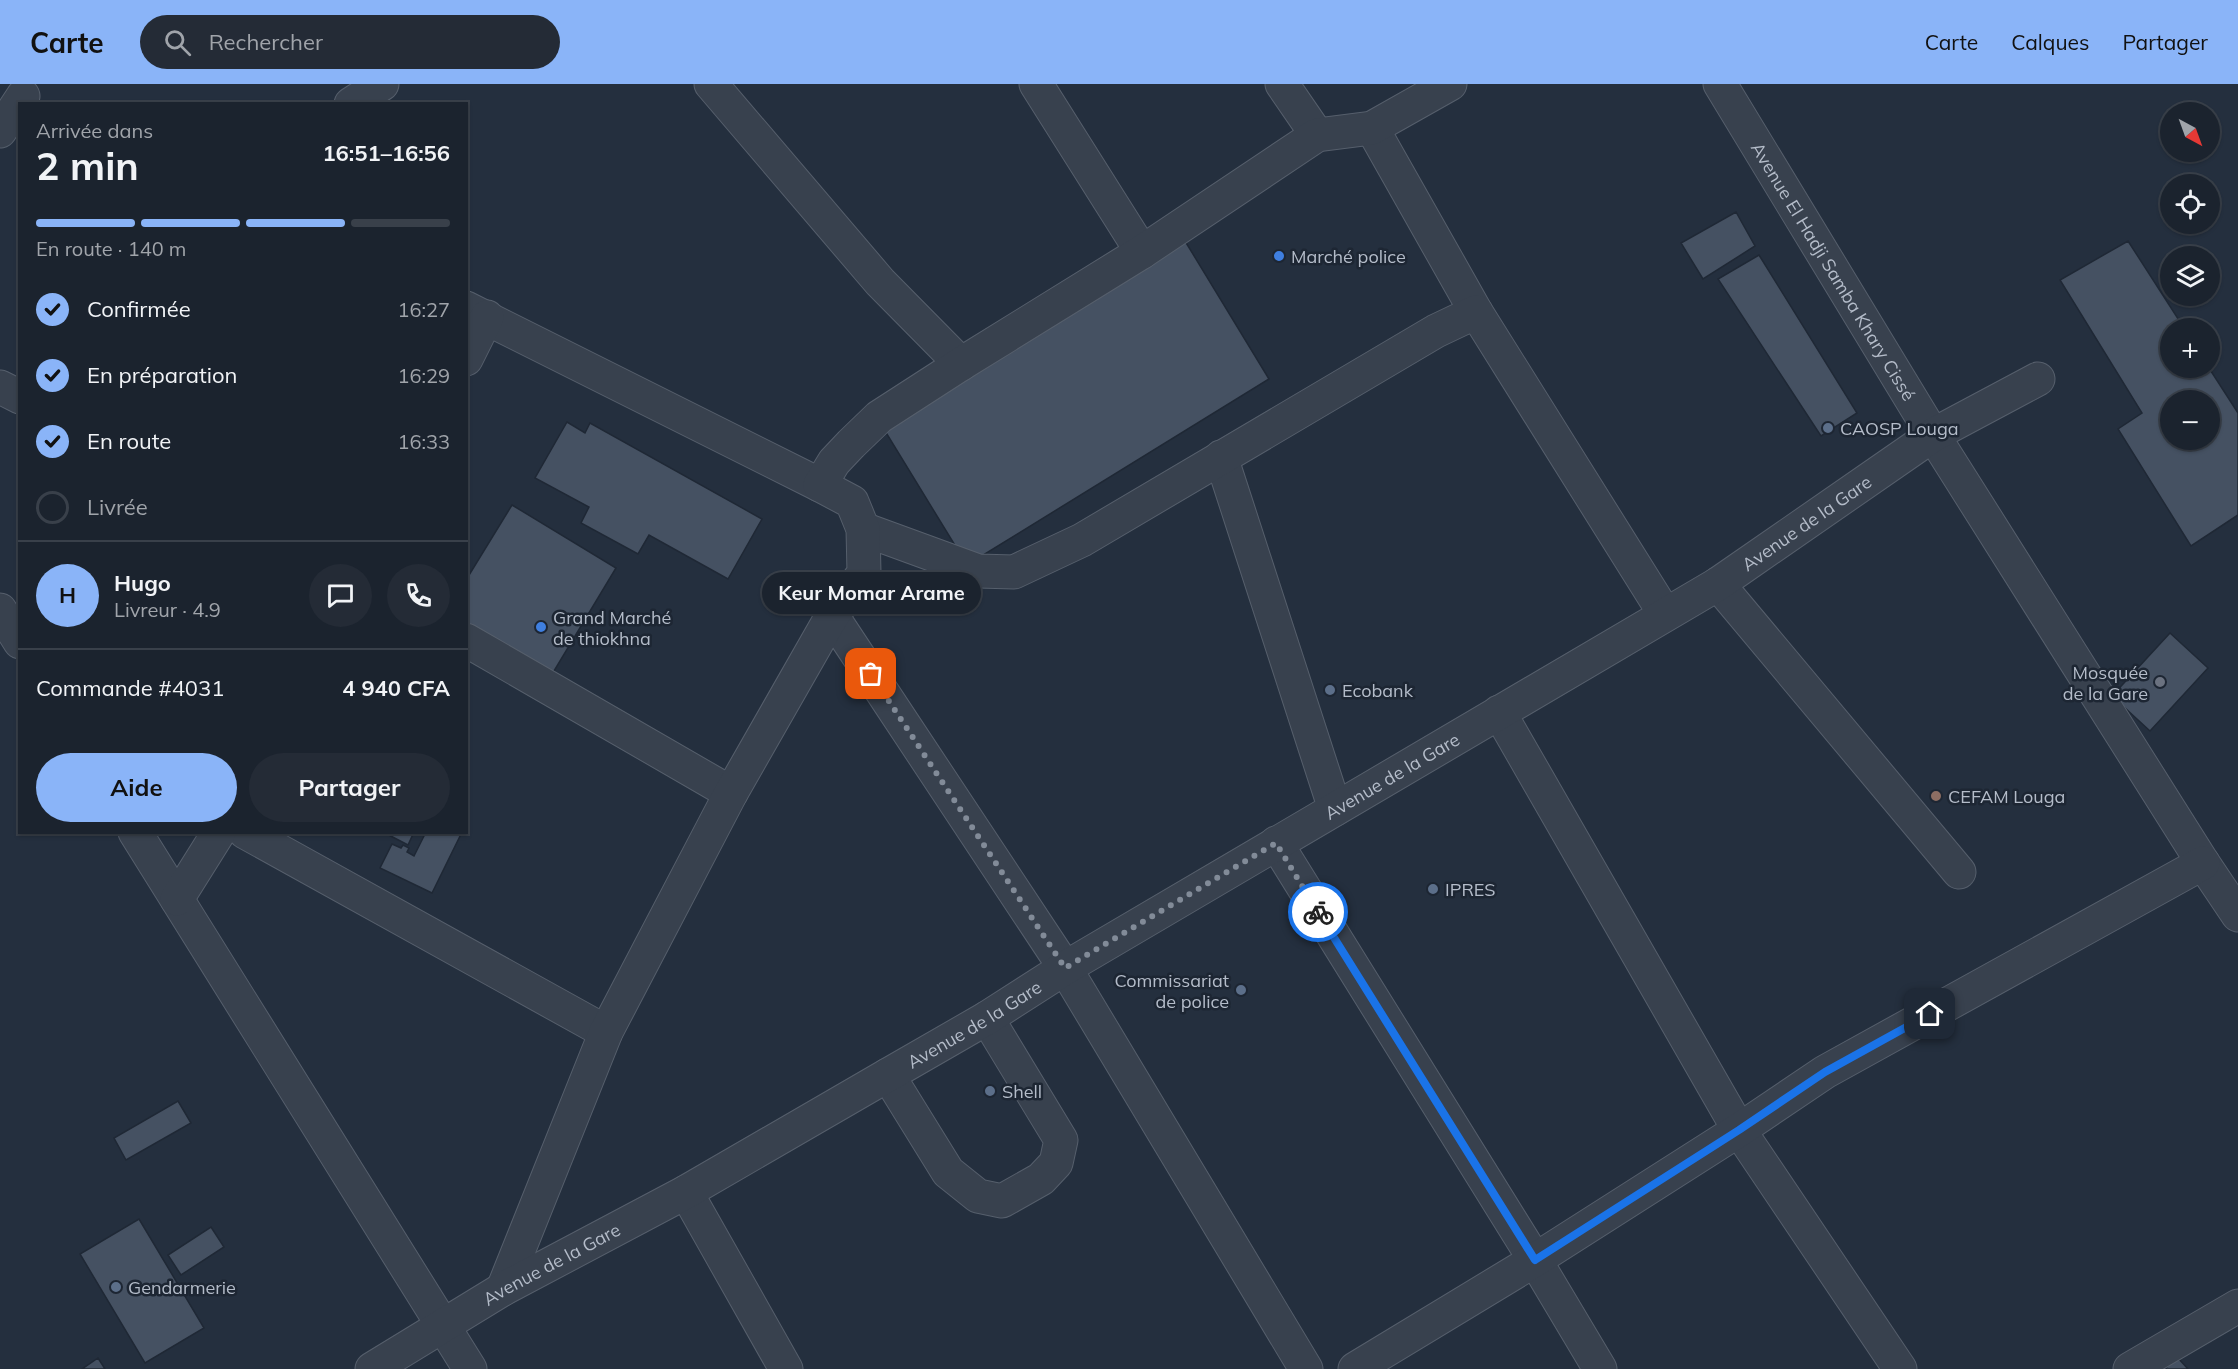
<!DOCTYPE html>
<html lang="fr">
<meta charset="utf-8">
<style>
:root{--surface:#1b232e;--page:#242b36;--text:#f1f3f6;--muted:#a0a4aa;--line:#39404a;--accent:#8ab4f8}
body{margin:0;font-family:Mulish,sans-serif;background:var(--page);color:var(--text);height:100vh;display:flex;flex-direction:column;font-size:22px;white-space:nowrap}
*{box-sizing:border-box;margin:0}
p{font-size:20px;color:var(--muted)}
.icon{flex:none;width:33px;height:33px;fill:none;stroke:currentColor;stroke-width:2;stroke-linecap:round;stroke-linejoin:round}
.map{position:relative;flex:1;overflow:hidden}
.side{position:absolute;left:18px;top:18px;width:450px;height:732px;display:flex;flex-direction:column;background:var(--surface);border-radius:0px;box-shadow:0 2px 4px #0004,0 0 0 2px var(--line)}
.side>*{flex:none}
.needle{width:39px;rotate:139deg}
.fabs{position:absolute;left:2160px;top:18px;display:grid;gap:12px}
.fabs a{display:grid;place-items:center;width:60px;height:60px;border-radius:50%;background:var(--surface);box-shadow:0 2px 4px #0004,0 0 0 2px var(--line);font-size:30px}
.pin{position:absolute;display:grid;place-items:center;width:51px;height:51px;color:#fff;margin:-26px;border-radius:12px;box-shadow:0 3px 9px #0006}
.courier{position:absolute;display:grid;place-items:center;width:60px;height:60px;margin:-30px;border:4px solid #1a73e8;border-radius:50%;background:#fff;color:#222;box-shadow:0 2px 8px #0007}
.bubble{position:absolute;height:42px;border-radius:21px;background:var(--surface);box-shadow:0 2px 4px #0004,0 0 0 2px var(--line);font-size:20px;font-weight:700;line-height:42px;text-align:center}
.head em{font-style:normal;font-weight:700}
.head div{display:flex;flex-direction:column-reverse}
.head{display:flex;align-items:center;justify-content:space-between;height:102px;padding:0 18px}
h1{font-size:39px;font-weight:700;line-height:45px}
.bar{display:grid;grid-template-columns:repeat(4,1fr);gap:9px 6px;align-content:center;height:72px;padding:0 18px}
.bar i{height:8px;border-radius:4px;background:var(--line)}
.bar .active{background:var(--accent)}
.bar p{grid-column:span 4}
.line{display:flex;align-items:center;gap:15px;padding:0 18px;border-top:2px solid var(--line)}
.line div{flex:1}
.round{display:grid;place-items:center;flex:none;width:63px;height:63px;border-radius:32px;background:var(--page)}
ol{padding:0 18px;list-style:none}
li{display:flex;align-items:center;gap:18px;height:66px}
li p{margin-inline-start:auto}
li .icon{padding:6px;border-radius:50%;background:var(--accent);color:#111;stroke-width:4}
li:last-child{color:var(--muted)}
li i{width:33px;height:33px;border:3px solid var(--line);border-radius:50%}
.button{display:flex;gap:12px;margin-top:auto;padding:12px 18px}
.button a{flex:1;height:69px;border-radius:36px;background:var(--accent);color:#111;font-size:24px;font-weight:700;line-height:69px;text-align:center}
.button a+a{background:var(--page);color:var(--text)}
header{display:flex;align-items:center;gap:36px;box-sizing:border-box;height:84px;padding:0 30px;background:var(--accent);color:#111}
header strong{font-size:28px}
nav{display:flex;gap:33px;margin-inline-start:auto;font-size:21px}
.search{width:420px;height:54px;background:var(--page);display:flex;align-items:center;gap:15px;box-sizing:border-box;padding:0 21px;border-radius:33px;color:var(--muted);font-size:22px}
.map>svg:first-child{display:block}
.building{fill:#455162;stroke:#1f2835;stroke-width:1.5;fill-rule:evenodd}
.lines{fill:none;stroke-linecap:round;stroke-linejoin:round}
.minor-casing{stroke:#565f6c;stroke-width:35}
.minor{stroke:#38414e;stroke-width:33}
.done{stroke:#828b98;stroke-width:6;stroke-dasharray:0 10.8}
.route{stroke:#1a73e8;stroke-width:8}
.shop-dot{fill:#3f7fe0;stroke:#1d2633;stroke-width:2}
.service-dot{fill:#5c6f8a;stroke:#1d2633;stroke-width:2}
.worship-dot{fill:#6b7280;stroke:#1d2633;stroke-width:2}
.education-dot{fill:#8d6e63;stroke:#1d2633;stroke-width:2}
.labels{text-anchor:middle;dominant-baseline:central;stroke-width:5;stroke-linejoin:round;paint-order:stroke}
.poi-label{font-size:18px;fill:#b4bcc9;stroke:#1d2633;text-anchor:start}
.street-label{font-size:18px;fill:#b4bcc9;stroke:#1d2633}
</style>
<header>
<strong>Carte</strong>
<div class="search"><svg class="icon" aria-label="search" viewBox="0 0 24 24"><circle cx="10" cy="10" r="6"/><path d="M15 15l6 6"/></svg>Rechercher</div>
<nav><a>Carte</a><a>Calques</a><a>Partager</a></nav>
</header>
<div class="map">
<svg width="2238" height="1285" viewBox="0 0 2238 1285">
<rect width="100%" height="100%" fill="#242f3e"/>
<!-- building -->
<path class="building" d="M1736 128 1755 162 1703 195 1681 159Z
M1185 157 1269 295 967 481 882 342Z
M2128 157 2184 244H2170V284H2209L2238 329V431L2191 462 2118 345 2142 329 2060 196ZM2170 316H2210V356H2170Z
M1759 171 1857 329 1821 352 1718 195Z
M567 338 585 349 590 339 762 435 728 495 649 451 638 470 581 439 589 423 535 394Z
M512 421 616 484 548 597 466 549V496Z
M2170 549 2208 584 2150 647 2112 612Z
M383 748H414L408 761Z
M426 748H462L432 809 380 784 392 760 401 764 403 761 409 764 407 768 414 772Z
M178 1017 191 1039 126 1076 114 1054Z
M139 1135 204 1244 145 1279 80 1170Z
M211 1143 224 1163 181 1191 168 1171Z
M2177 1273 2188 1285H2165Z
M98 1274 105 1285H82Z"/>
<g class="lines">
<defs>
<g id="minor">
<path d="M711 0 880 198 961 280"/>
<path d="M1036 0 1142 168"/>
<path d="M1282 0 1317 51"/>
<path id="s1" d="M1720 0 1933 351 2203 779 2238 831"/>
<path d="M351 20 382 0"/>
<path d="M1372 44 1476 228"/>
<path d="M0 47 23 12"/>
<path d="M466 224 820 401"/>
<path d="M466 275 487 233"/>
<path d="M0 303 20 313"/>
<path d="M1221 373 1335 725"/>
<path d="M863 445 978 487 1014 488 1082 456 1436 247 1476 228 1665 530"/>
<path d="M1718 500 1959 788"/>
<path d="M0 526 20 558"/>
<path d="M832 532 1065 884 1306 1285"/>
<path d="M466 556 731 709"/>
<path d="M1499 628 1739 1046 1900 1285"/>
<path d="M135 748 470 1285"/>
<path d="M245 748 606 948"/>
<path d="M1276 759 1535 1176 1600 1285"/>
<path d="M177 815 219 748"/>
<path d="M888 991 948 1088 978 1112 1002 1117 1041 1095 1056 1079 1061 1056 987 934"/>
<path d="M686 1108 786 1285"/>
<path d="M503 1205 606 948 731 709 832 532 864 489 863 445 852 418 820 401 834 378 851 360 879 333 961 280 1142 168 1317 51 1372 44 1450 0"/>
<path id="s2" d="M372 1285 503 1205 686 1108 888 991 987 934 1065 884 1718 500 1933 351 2038 295"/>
<path d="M1355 1285 1535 1176 1739 1046 1825 988 2203 779"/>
<path d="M2130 1285 2238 1222"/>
</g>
</defs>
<!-- minor casing -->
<use href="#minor" class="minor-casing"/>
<!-- minor -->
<use href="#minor" class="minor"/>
</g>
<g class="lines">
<!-- done -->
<path class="done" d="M871 590 1065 884 1276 759 1318 828"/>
<!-- route -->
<path class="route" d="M1318 828 1535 1176 1739 1046 1825 988 1930 930"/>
</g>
<!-- markers -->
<g class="shop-dot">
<circle cx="1279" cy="172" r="6"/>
<circle cx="541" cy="543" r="6"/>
</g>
<g class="service-dot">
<circle cx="1828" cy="344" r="6"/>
<circle cx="1330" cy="606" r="6"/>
<circle cx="1433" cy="805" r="6"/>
<circle cx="1241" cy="906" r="6"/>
<circle cx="990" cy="1007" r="6"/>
<circle cx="116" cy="1203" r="6"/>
</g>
<circle class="worship-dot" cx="2160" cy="598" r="6"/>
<circle class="education-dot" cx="1936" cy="712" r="6"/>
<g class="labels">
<!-- poi labels -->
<g class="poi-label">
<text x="1291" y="172">Marché police</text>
<text x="1840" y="344">CAOSP Louga</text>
<text x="553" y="533">Grand Marché<tspan x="553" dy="21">de thiokhna</tspan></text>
<text x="2148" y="588" text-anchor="end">Mosquée<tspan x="2148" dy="21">de la Gare</tspan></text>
<text x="1342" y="606">Ecobank</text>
<text x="1948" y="712">CEFAM Louga</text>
<text x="1445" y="805">IPRES</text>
<text x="1229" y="896" text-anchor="end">Commissariat<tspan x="1229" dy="21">de police</tspan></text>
<text x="1002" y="1007">Shell</text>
<text x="128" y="1203">Gendarmerie</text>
</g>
<!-- street labels -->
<g class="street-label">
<text stroke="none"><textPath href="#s1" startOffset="219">Avenue El Hadji Samba Khary Cissé</textPath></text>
<text stroke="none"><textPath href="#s2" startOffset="1666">Avenue de la Gare</textPath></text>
<text stroke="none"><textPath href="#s2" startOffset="1180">Avenue de la Gare</textPath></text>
<text stroke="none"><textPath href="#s2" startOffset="694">Avenue de la Gare</textPath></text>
<text stroke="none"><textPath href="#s2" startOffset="208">Avenue de la Gare</textPath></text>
</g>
</g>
</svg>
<div class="fabs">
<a><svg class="needle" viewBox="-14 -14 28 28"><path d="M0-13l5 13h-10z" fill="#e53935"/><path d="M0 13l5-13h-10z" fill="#a0a4aa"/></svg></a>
<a><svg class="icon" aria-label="locate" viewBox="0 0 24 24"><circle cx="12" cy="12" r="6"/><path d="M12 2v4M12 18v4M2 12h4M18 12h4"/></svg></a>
<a><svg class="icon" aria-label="layers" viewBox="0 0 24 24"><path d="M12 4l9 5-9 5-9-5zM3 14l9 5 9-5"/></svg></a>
<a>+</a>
<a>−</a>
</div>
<div class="pin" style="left:871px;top:590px;background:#ea580c"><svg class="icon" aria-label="bag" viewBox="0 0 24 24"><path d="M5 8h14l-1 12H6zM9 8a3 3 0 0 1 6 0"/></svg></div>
<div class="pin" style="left:1930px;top:930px;background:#1f2937"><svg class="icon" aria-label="home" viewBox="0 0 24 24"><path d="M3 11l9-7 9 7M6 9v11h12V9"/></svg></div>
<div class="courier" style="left:1318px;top:828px"><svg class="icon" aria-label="bike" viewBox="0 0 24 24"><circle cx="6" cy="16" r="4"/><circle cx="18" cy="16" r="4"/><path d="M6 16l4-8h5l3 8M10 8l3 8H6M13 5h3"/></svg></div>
<div class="bubble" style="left:762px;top:488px;width:219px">Keur Momar Arame</div>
<section class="side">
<div class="head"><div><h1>2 min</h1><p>Arrivée dans</p></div><em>16:51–16:56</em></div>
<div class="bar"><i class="active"></i><i class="active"></i><i class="active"></i><i></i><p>En route · 140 m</p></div>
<ol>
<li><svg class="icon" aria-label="check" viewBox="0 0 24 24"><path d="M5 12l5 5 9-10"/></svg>Confirmée<p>16:27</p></li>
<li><svg class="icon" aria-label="check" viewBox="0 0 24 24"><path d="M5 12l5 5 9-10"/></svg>En préparation<p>16:29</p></li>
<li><svg class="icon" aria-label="check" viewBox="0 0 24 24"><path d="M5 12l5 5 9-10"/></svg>En route<p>16:33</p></li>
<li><i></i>Livrée</li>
</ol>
<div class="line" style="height:108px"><b class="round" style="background:var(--accent);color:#111">H</b><div><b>Hugo</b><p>Livreur · 4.9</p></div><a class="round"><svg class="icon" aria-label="chat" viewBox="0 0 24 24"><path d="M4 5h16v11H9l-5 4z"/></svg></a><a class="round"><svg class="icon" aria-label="phone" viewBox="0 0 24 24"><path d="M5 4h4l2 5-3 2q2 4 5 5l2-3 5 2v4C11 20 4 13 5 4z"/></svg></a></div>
<div class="line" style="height:78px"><div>Commande #4031</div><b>4 940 CFA</b></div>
<div class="button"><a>Aide</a><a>Partager</a></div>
</section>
</div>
